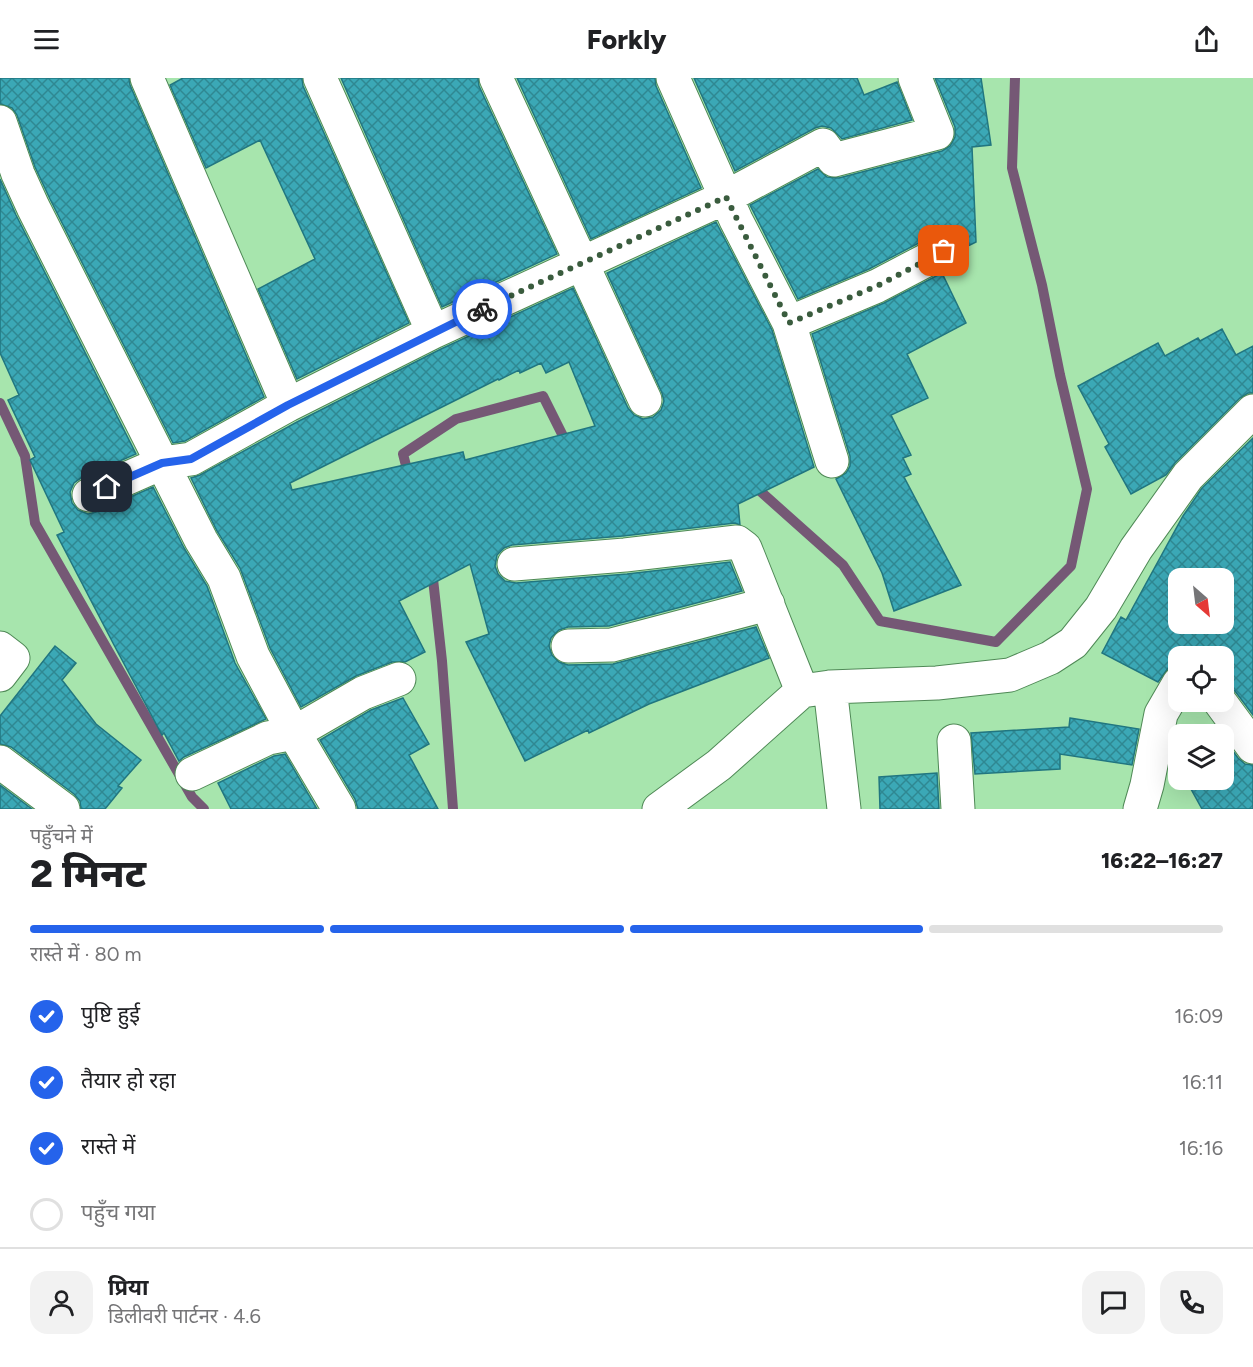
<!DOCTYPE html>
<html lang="hi">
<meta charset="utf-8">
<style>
:root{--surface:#fff;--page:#f2f2f2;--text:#202124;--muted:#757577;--line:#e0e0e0;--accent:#2563eb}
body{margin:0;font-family:Figtree,"Noto Sans Devanagari",sans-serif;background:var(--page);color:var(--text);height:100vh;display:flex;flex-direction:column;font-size:22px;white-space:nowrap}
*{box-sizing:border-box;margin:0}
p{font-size:20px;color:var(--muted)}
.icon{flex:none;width:33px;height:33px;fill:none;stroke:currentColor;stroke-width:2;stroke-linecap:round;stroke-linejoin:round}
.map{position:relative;height:731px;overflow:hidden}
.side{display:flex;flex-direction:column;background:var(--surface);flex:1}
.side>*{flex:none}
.needle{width:39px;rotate:152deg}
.tools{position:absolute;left:1168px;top:490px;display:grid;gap:12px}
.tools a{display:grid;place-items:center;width:66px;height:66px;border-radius:12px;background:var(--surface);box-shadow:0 6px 24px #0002;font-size:30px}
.pin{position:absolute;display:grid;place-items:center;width:51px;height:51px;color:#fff;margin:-26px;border-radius:12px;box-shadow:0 3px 9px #0006}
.courier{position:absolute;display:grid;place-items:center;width:60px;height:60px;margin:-30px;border:4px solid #2563eb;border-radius:50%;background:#fff;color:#222;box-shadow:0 2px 8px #0007}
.summary em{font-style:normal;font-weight:800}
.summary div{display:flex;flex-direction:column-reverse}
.summary{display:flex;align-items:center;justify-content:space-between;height:102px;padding:0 30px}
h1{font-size:39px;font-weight:800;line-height:45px}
.bar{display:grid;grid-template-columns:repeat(4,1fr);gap:9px 6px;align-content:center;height:72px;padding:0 30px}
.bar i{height:8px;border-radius:4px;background:var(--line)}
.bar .on{background:var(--accent)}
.bar p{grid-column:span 4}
.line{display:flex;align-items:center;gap:15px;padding:0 30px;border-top:2px solid var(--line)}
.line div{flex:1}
.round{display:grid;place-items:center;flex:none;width:63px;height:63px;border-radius:18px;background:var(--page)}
ol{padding:0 30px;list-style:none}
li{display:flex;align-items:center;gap:18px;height:66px}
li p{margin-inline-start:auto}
li .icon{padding:6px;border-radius:50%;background:var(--accent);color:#fff;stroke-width:4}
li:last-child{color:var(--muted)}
li i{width:33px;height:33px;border:3px solid var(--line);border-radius:50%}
header{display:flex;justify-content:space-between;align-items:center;height:78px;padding:0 30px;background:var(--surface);font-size:27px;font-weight:800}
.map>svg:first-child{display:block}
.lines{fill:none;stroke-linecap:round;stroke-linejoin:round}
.stream{stroke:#755875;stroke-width:10}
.building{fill:url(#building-cross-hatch);stroke:#217680;stroke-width:1.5;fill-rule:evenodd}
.minor-casing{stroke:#4f8956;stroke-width:35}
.minor{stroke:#fff;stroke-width:33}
.done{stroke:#3a5c3e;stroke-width:6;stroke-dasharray:0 10.8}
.route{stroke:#2563eb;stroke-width:8}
</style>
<header><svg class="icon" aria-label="menu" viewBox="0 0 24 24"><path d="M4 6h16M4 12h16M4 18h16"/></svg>Forkly<svg class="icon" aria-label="share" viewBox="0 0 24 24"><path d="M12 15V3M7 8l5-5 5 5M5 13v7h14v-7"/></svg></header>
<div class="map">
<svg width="1253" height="731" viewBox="0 0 1253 731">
<defs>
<pattern id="building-cross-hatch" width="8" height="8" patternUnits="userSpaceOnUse" patternTransform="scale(1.5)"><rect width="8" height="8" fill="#3ba8b6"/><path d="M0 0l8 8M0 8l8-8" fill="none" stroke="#2f8892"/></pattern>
</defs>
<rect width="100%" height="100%" fill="#a7e5ad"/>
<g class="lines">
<!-- stream -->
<path class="stream" d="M0 325 25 378 35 445 192 719 204 731
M409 399 403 376 456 341 543 318 568 368
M751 405 843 487 880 543 996 564 1071 488 1087 411 1060 297 1042 207 1012 90 1015 0
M432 492 442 583 453 731"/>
</g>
<!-- building -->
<path class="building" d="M0 0H129L130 7 264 319 185 363 173 365 50 121 35 89 17 37 12 30 0 26Z
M183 0H302L303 8 409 245 297 301 258 211 315 181 260 62 206 90 170 7Z
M341 0H478L479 8 557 176 442 229Z
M517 0H655L656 8 701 110 591 161Z
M694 0H857L864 17 897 4 912 42 842 61 831 50 822 48 815 50 735 93Z
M935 0H981L991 67 972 69 976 164 962 171 960 164 954 157 945 154 936 156 869 191 798 221 750 127 818 91 827 99 839 100 942 73 950 68 955 59V49Z
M0 101 16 137 136 376 81 400 74 405 70 414 72 425 78 432 88 436 96 434 153 409 184 470 207 508 235 585 266 641 184 679 179 683 164 655 162 657 114 567 57 457 64 454 30 382 35 379 8 322 19 317 0 275Z
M716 144 772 252 814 389 738 426 740 447 735 445 623 458 512 467 504 470 497 477 495 488 498 496 505 503 516 505 627 496 730 484 742 513 609 548 568 549 559 552 551 560 549 568 552 577 559 584 568 587 613 586 756 549 769 580 649 626 589 655 588 652 525 683 466 564 489 556 470 486 399 523 425 574 405 584H392L356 598 301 629 270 570 240 490 217 453 191 400 200 397 297 344 441 271 573 210 628 330 634 337 643 341 653 339 661 332 664 323 662 315 607 195ZM569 284 595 348 465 382 463 374 292 412 290 405 498 301 499 302 519 292 520 295 541 285 546 295Z
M942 195 966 245 907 276 928 320 891 337 911 377 903 380 911 396 904 399 961 507 894 533 882 495 836 401 846 395 850 388V378L812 256 884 225Z
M1222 251 1236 277 1253 268V315H1248L1240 320 1175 385 1166 397 1131 416 1105 369 1109 366 1078 308 1158 265 1165 278 1198 260 1200 263Z
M1253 360V637L1235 613 1224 606V579H1179V586L1169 589 1158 604 1102 575 1121 539 1126 542 1183 438 1202 410ZM1179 501H1224V546H1179Z
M55 568 76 585 62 602 96 646 141 682 118 708 122 710 105 731H81L80 723 74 716 11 669 0 666V638Z
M403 620 429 666 409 677 438 731H358L355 721 320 662 371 632Z
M1070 640 1139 651 1132 687 1060 676V691L975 696 971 655 1069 649Z
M1176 657 1179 658V695L1169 693Z
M1224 665H1227L1238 680 1245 686 1253 687V731H1202L1186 702H1224Z
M285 676 317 731H231L218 705 274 678Z
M937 695 939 731H880L879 699Z
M0 707 32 731H0Z"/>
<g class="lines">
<defs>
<path id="minor" d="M147 0 288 327
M320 0 433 254
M496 0 645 322
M673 0 736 142 789 245 832 383
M0 44 18 96 33 129 201 462 224 500 253 578 294 655 339 731
M789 245 877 208 944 173
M89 417 162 385 191 381 288 327 433 254 726 119 823 67 834 82 937 55 915 0
M514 486 625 477 737 464 745 470 802 613
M568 568 612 567 768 526
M0 570 13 580 0 597
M830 609 844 731
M1220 624 1253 669
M954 663 958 731
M0 684 63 731
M192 696 268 660 294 655 363 615 399 601
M659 731 719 687 802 613 830 609 937 605 1010 597 1050 580 1073 565 1101 530 1136 471 1188 398 1253 333
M1140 731 1147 707 1161 636 1179 605"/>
</defs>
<!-- minor casing -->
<use href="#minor" class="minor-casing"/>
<!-- minor -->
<use href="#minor" class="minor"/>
</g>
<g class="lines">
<!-- done -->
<path class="done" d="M482 231 726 119 789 245 877 208 944 173"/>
<!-- route -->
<path class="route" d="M107 409 162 385 191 381 288 327 482 231"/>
</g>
</svg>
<div class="tools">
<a><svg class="needle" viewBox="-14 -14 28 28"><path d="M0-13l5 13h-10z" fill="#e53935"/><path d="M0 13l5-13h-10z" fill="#757577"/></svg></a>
<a><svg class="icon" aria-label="locate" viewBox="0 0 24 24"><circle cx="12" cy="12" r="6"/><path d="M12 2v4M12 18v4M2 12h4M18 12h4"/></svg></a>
<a><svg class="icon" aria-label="layers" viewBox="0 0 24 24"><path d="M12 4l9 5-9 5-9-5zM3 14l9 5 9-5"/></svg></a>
</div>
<div class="pin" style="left:944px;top:173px;background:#ea580c"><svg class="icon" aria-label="bag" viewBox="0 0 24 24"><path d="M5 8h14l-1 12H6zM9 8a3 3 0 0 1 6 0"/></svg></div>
<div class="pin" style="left:107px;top:409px;background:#1f2937"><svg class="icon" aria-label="home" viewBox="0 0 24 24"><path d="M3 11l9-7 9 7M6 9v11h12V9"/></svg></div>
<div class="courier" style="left:482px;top:231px"><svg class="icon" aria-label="bike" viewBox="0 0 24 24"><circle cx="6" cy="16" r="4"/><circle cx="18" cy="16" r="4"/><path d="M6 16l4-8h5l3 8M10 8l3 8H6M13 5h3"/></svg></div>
</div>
<section class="side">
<div class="summary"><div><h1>2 मिनट</h1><p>पहुँचने में</p></div><em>16:22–16:27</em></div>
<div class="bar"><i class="on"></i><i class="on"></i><i class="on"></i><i></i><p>रास्ते में · 80 m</p></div>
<ol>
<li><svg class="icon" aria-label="check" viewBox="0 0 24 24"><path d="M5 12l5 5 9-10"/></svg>पुष्टि हुई<p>16:09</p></li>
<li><svg class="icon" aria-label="check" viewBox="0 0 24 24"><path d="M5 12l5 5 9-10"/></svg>तैयार हो रहा<p>16:11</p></li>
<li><svg class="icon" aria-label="check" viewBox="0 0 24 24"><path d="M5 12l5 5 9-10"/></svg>रास्ते में<p>16:16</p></li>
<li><i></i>पहुँच गया</li>
</ol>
<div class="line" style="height:108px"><a class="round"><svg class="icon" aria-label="person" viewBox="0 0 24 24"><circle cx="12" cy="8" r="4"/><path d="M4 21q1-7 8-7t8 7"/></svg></a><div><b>प्रिया</b><p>डिलीवरी पार्टनर · 4.6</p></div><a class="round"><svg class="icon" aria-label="chat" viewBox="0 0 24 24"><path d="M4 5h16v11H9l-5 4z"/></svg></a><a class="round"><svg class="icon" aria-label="phone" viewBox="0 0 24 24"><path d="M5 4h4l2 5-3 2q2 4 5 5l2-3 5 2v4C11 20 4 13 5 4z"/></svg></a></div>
</section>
